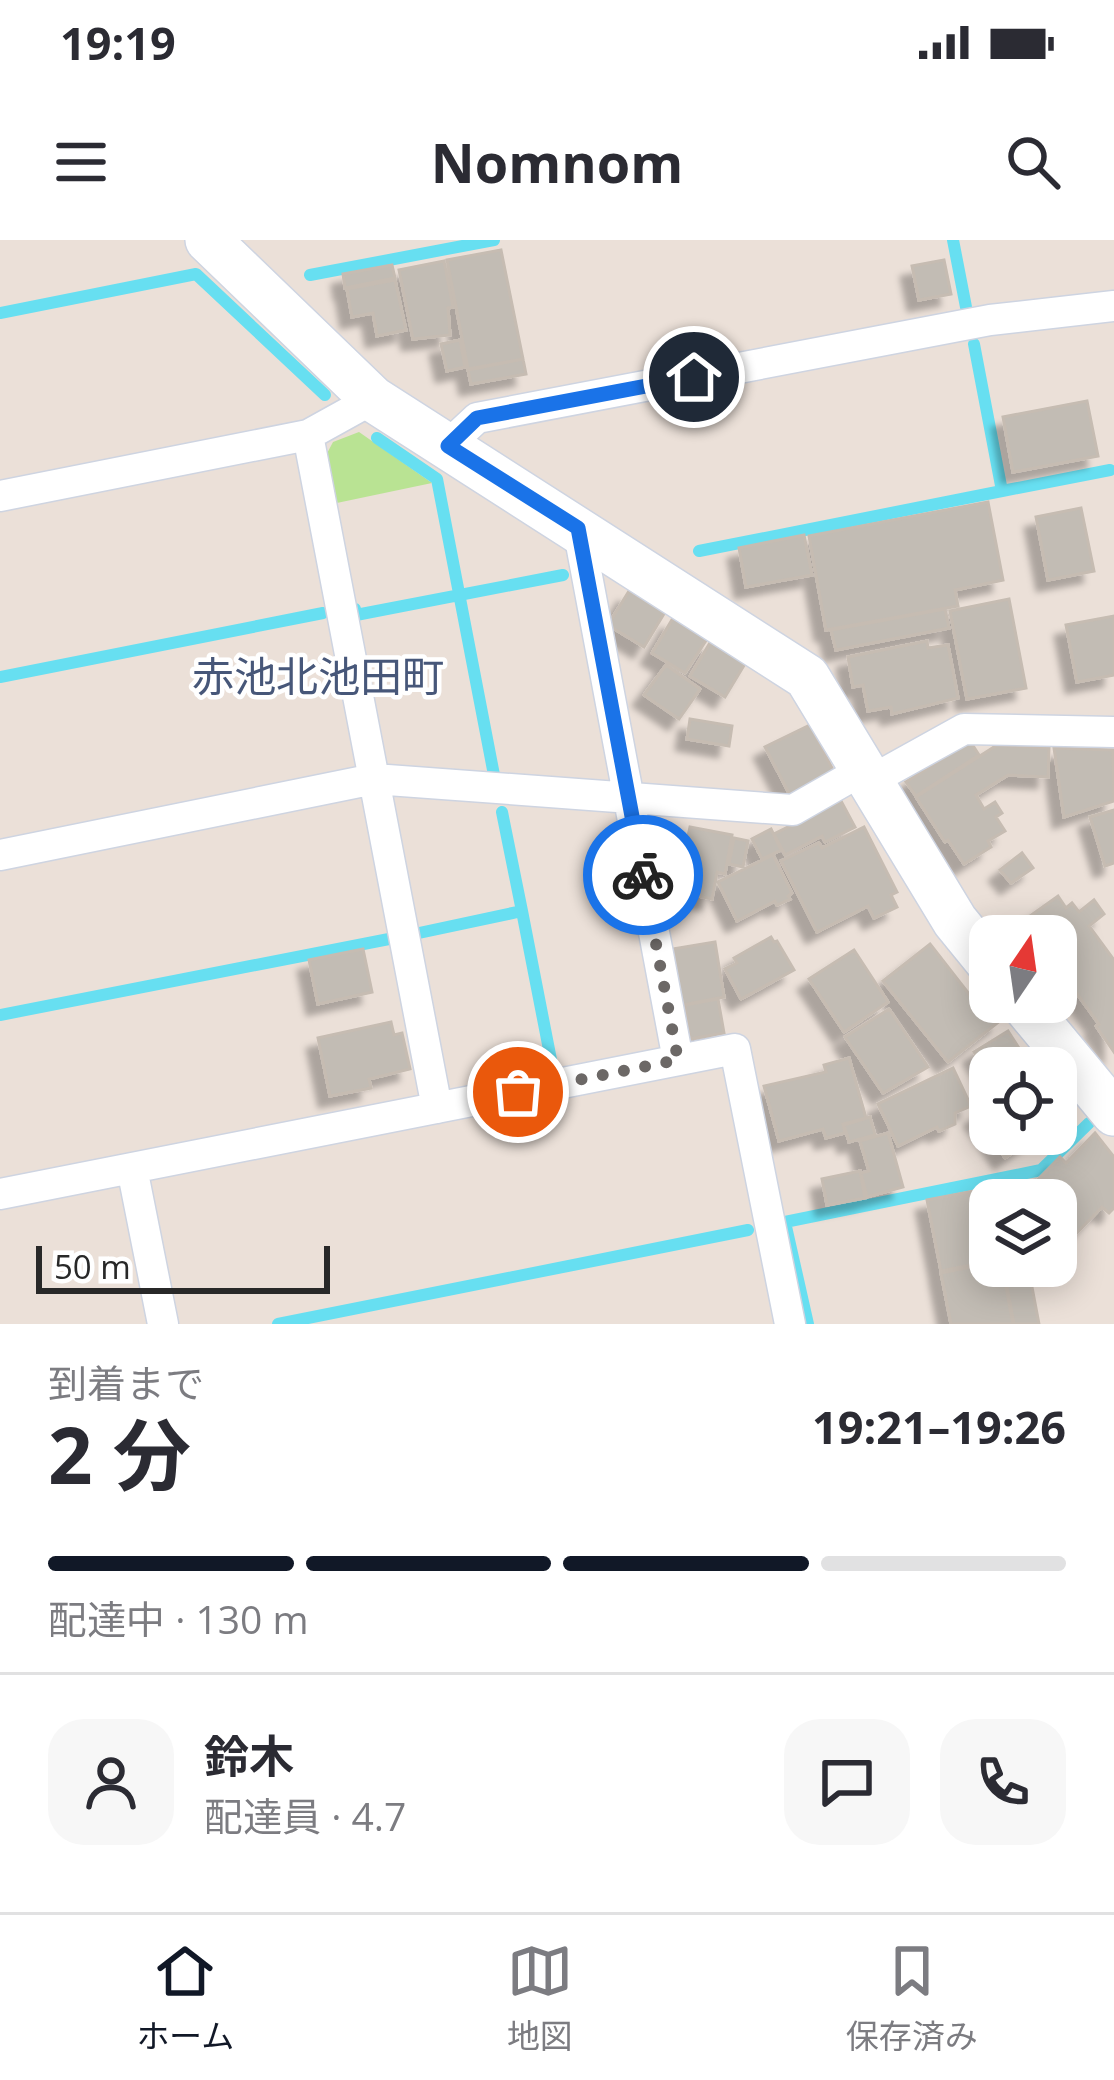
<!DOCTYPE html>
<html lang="ja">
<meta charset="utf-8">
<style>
:root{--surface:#fff;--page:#f7f7f7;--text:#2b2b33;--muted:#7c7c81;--line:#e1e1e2;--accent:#111827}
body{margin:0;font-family:"Open Sans","Noto Sans JP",sans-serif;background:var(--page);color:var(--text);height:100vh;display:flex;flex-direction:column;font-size:45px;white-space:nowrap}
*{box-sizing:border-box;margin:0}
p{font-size:39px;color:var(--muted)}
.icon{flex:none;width:66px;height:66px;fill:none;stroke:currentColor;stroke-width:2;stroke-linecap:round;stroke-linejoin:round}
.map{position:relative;height:1084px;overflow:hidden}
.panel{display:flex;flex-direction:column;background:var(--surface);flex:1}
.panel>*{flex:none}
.needle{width:78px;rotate:13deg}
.controls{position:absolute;left:969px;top:675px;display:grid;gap:24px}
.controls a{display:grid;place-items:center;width:108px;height:108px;border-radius:24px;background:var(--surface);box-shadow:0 6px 30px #0003;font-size:60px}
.scale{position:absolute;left:36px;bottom:30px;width:294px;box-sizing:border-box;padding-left:12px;border:6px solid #282828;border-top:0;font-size:33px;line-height:42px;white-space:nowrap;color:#282828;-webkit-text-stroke:9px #fff;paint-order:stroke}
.pin{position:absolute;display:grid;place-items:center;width:102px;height:102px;color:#fff;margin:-51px;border:6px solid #fff;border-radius:50%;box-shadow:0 3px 12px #0007}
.courier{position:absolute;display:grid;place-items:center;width:120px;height:120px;margin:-60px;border:9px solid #1a73e8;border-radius:50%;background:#fff;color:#222;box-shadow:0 3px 15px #0007}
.summary em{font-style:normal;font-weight:700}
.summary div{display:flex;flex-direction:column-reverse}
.summary{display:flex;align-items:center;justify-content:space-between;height:204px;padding:0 48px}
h1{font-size:78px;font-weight:700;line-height:90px}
.bar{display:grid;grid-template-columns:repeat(4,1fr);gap:18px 12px;align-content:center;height:144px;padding:0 48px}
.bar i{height:15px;border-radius:9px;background:var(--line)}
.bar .on{background:var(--accent)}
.bar p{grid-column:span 4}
.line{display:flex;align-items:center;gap:30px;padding:0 48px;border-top:3px solid var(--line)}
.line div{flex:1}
.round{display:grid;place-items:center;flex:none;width:126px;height:126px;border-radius:36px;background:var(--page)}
.status{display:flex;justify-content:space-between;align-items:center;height:84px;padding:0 60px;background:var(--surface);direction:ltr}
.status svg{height:33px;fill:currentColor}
header{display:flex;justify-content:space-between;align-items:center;height:156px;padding:0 48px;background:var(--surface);font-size:54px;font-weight:700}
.tabs{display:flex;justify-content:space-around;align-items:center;height:168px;border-top:3px solid var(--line);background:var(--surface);font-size:33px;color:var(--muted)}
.tabs a{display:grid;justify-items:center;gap:6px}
.tabs .on{color:var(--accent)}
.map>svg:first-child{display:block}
.green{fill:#b9e393}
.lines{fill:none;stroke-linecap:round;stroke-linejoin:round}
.stream{stroke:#67dff1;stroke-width:12}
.building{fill:#c2bcb4;stroke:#c6bcb2;stroke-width:3;filter:url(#shadow)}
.street-casing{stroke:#ced4e1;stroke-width:33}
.secondary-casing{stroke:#ced4e1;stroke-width:48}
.street{stroke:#fff;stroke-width:30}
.secondary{stroke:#fff;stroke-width:45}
.done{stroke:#6c6866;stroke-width:12;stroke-dasharray:0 21.6}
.route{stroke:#1a73e8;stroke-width:15}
.labels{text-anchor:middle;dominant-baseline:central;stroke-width:9;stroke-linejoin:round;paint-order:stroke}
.quarter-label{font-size:42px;fill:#475779;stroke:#fff}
</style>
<div class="status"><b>19:19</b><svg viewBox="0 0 49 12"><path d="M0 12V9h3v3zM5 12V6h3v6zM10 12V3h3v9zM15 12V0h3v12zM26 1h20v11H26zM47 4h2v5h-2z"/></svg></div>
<header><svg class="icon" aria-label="menu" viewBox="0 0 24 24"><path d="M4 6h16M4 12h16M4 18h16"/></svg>Nomnom<svg class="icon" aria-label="search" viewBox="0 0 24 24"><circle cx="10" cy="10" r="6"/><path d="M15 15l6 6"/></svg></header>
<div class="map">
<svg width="1114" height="1084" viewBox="0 0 1114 1084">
<defs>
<filter id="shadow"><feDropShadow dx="-11" dy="11" stdDeviation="3" flood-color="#0004"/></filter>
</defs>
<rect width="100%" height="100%" fill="#ebe0d8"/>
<!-- green -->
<path class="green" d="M359 192 432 243 332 264 323 221 333 202Z"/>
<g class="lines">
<!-- stream -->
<path class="stream" d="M953 0 966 67
M310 35 494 0
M0 73 196 34 325 155
M377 198 437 239 494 535
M1002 251 1110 230
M699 311 1002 251 974 104
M355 369 356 375 563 335
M0 437 323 373
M522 671 553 830
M419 693 522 671 502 572
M0 775 389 699
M278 1084 748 990
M808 1084 785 982 1041 930 1089 883"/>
</g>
<!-- building -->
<path class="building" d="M501 10 523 119 468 129 447 20Z
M944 20 951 54 919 60 912 26Z
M444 21 453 67 448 68 450 95 413 99 399 30Z
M392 25 395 38 345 48 343 34Z
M395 40 406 90 377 96 373 73 352 77 347 49Z
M460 100 465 127 447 131 441 104Z
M523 119 526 134 471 144 468 130Z
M1087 161 1098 216 1013 232 1003 177Z
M988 262 1003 340 955 350 958 366 826 390 809 296Z
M1081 268 1094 331 1048 340 1036 277Z
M804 295 812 335 746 347 739 308Z
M629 351 665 372 644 407 608 385Z
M1009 359 1026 448 967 459 950 371Z
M945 369 949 388 836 410 831 390Z
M1114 376V435L1077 442 1066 385Z
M673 378 707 399 685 433 652 413Z
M711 401 746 422 725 457 690 436Z
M927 401 928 408 948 405 958 458 892 474 891 467 868 471 863 445 853 447 848 417Z
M666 425 700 449 679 479 644 455Z
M690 479 732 486 729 506 687 499Z
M810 485 835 534 791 557 765 507Z
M970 501 979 515 916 556 906 542Z
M997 505 1049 508 1048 537 1008 535 976 555 984 569 995 562 1002 573 996 577 1005 591 988 601 991 607 964 624 948 600 945 602 916 557Z
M1054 508 1113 510 1114 561 1064 577Z
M841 561 855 587 825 602 822 596 785 615 774 594Z
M1114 570V623L1105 626 1090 577Z
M690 587 732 595 725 634 717 632 712 659 688 654 689 649 658 643 660 635 655 634 664 591 688 596Z
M864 587 897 652 891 655 897 667 874 678 868 666 817 692 781 621 819 603 822 608Z
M771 589 781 610 762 619 752 599Z
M734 598 748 601 743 627 729 624Z
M1022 613 1033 628 1011 643 1000 630Z
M773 615 792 653 788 656 790 659 777 665 775 661 737 681 718 642Z
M1058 656 1066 668 1072 663 1079 672 1094 660 1104 674 1089 686 1114 720V812L1096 786 1099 784 1056 725V696H1029L1020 683Z
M771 697 774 702 777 701 794 730 741 759 725 729 737 723 734 718Z
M715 702 724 757 683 765 673 709Z
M930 704 976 763 983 757 1001 780 948 822 883 741Z
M363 709 372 752 318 764 309 720Z
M854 710 888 762 844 792 809 739Z
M718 759 724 793 690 799 685 765Z
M889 769 928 827 883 853 845 797Z
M391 782 394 795 402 793 410 829 369 839 371 848 330 856 318 798Z
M1008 791 1026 819 1011 828H990V837L974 812Z
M849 818 866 878 843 884 845 893 826 898 823 889 779 901 764 846 826 832 824 825Z
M953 828 971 866 955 873V884L939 891 937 887 898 906 878 864Z
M990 865V894H1040L1005 918 975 875Z
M870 877 875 895 849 902 844 885Z
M888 893 903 947 867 957 861 933 869 931 860 901Z
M1095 893 1114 917V968L1109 973 1102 967 1067 1003 1056 993V960L1020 958 1060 917 1066 923Z
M860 931 865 958 827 965 822 939Z
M974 951 987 1022 941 1031 927 960Z
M990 1023V1026H1002L1013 1084H951L941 1033Z
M1028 1026 1039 1084H1014L1004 1031Z"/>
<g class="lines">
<defs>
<path id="street" d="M373 159 308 195 437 868
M447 206 477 178 990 80 1114 66
M0 256 308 195
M578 288 678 820
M870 541 964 489 1114 492
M0 615 374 539 793 570 863 530
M132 928 163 1084
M0 954 735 809 790 1084"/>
<path id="secondary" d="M208 0 373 159 807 437 955 681 990 724
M1022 762 1114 873"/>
</defs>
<!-- street casing -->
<use href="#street" class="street-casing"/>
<!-- secondary casing -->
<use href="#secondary" class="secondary-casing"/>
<!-- street -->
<use href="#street" class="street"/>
<!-- secondary -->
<use href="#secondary" class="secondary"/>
</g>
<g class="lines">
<!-- done -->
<path class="done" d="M518 852 678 820 643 635"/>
<!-- route -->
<path class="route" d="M643 635 578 288 448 206 477 178 694 137"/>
</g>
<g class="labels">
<!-- quarter labels -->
<g class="quarter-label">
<text x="318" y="435">赤池北池田町</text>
</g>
</g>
</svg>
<div class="controls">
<a><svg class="needle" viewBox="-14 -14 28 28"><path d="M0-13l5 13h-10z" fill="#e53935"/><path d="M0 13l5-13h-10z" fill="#7c7c81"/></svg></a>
<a><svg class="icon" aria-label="locate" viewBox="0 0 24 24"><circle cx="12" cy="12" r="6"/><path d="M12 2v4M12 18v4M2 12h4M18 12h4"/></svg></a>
<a><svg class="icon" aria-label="layers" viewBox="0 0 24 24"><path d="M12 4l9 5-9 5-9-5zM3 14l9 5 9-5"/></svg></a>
</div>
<div class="scale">50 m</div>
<div class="pin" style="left:518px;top:852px;background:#ea580c"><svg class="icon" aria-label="bag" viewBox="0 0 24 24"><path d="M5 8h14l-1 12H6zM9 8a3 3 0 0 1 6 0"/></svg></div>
<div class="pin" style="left:694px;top:137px;background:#1f2937"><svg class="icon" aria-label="home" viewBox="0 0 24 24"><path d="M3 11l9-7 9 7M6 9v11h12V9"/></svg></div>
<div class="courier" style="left:643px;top:635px"><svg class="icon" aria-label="bike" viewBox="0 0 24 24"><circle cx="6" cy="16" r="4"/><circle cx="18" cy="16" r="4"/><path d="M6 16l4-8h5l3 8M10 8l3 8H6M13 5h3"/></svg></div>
</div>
<section class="panel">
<div class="summary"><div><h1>2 分</h1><p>到着まで</p></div><em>19:21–19:26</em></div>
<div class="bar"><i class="on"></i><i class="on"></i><i class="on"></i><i></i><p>配達中 · 130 m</p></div>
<div class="line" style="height:216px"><a class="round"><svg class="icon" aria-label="person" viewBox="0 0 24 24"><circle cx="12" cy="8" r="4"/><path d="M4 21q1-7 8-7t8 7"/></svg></a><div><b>鈴木</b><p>配達員 · 4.7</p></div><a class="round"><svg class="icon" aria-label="chat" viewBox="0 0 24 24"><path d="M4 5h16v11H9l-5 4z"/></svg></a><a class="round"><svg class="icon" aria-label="phone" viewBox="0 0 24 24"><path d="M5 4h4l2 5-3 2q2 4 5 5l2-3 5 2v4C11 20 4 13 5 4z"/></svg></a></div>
</section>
<nav class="tabs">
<a class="on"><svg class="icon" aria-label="home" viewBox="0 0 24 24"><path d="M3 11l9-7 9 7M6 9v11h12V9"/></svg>ホーム</a>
<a><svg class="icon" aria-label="map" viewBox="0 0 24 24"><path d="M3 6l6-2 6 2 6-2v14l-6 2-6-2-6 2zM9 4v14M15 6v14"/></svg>地図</a>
<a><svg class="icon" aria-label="saved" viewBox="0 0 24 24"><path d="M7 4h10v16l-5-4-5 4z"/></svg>保存済み</a>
</nav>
